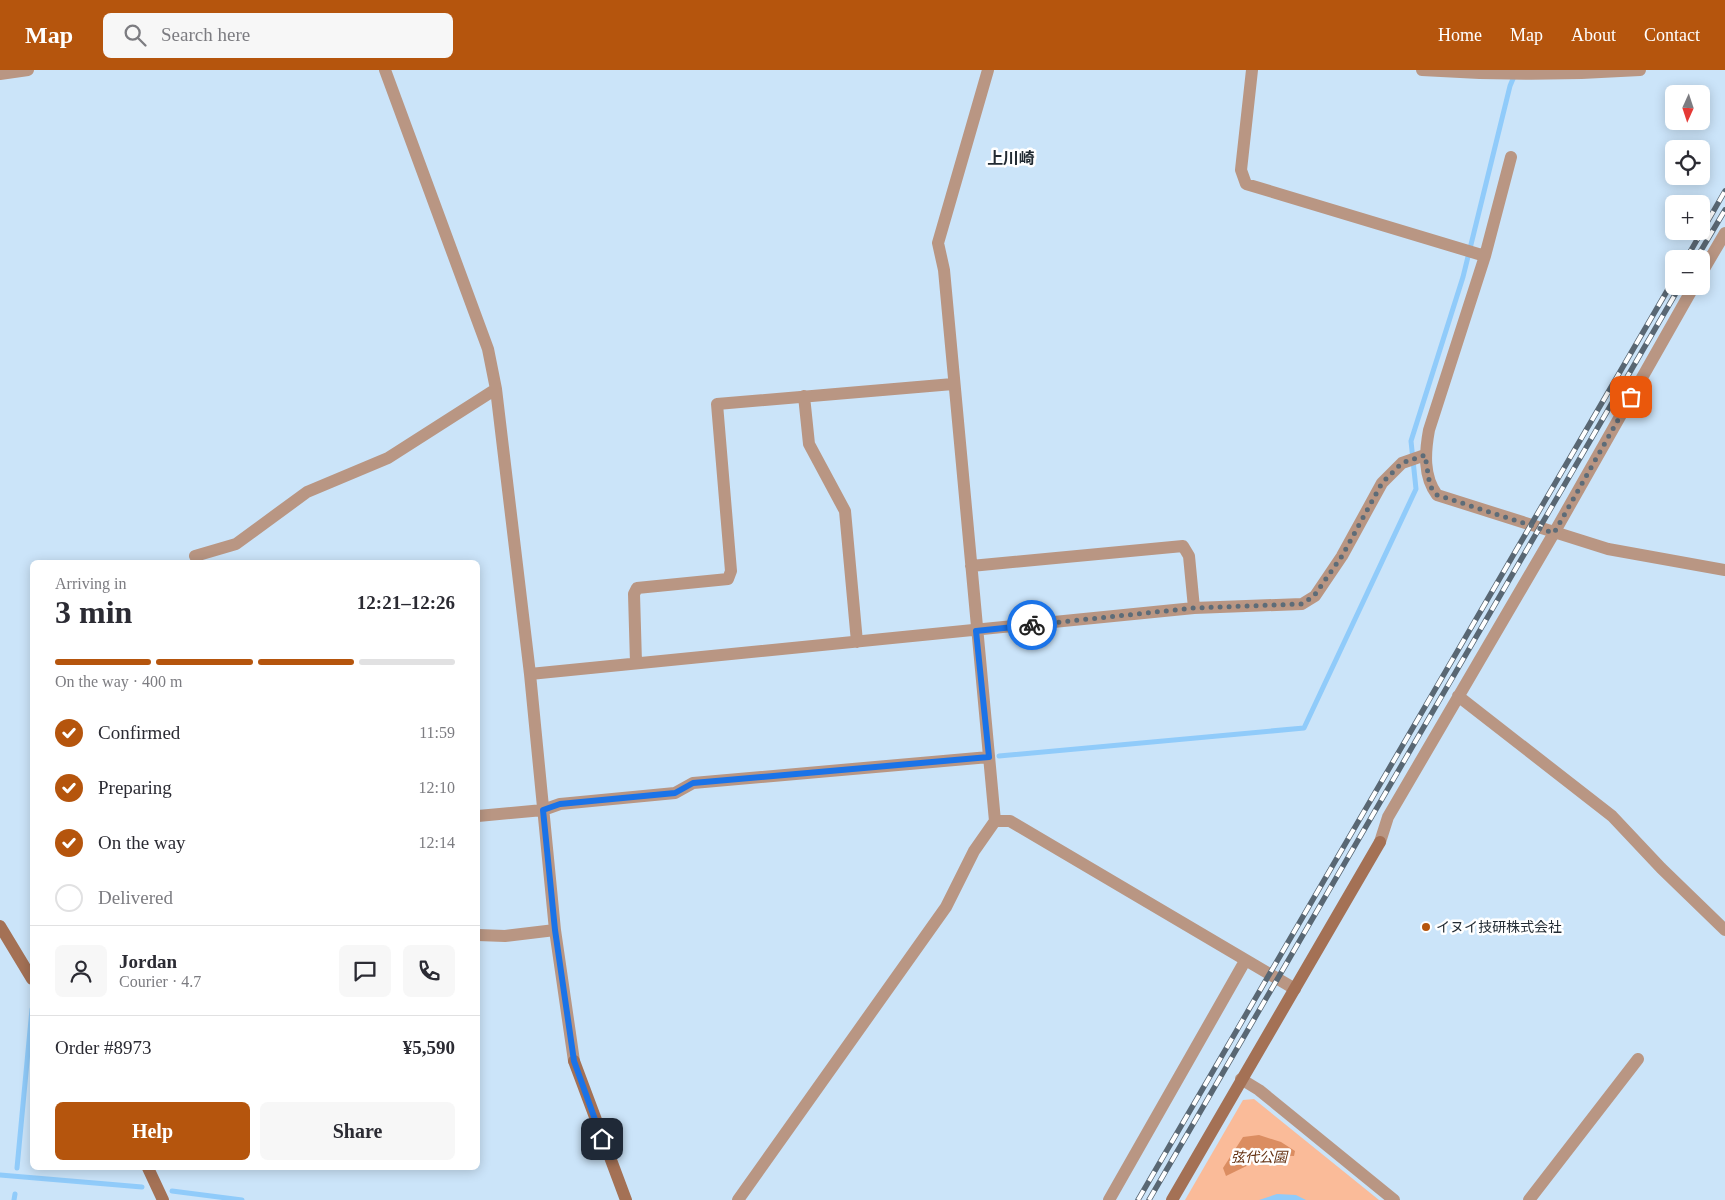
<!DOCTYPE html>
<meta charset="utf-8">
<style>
:root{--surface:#fff;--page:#f7f7f7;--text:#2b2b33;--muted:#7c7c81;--line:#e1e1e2;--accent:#b5550d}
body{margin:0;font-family:"Times New Roman","Noto Sans JP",serif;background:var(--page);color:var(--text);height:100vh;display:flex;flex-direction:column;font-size:19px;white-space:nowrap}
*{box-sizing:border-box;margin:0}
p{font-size:16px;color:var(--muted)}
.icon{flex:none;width:28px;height:28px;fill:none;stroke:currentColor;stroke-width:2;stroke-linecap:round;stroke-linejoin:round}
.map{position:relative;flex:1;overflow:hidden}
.sheet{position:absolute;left:30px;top:490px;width:450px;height:610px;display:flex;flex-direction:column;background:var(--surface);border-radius:8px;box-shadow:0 2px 12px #0003}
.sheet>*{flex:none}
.needle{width:32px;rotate:183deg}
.buttons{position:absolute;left:1665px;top:15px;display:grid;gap:10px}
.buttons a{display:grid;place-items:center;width:45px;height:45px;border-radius:8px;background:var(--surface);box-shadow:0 2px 12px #0003;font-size:25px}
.pin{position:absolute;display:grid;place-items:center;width:42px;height:42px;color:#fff;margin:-21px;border-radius:10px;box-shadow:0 2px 8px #0006}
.courier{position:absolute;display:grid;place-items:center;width:50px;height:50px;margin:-25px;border:4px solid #1a73e8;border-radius:50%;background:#fff;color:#222;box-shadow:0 1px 6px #0007}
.overview em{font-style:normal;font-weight:700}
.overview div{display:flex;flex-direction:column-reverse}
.overview{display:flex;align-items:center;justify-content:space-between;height:85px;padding:0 25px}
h1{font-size:32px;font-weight:700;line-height:38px}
.bar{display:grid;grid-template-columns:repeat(4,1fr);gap:8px 5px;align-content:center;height:60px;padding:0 25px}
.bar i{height:6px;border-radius:4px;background:var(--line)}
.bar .on{background:var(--accent)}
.bar p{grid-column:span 4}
.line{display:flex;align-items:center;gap:12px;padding:0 25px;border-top:1px solid var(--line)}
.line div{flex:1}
.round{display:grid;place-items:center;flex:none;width:52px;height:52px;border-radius:8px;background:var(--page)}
ol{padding:0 25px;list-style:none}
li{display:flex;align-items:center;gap:15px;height:55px}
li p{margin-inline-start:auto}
li .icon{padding:5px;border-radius:50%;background:var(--accent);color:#fff;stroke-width:4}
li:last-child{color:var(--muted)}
li i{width:28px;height:28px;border:2px solid var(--line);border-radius:50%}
.action{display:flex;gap:10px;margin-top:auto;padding:10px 25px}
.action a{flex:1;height:58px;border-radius:8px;background:var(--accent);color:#fff;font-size:20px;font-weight:700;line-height:58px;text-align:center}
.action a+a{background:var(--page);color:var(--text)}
header{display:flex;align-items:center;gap:30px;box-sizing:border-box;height:70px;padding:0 25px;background:var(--accent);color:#fff}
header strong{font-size:24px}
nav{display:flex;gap:28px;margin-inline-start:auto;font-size:18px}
.search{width:350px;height:45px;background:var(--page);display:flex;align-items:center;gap:12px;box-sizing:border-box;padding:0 18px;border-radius:8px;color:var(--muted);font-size:19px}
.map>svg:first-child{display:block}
.green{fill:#fabb99}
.forest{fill:#db8d61}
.water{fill:#90cbfa}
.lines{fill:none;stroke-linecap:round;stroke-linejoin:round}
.stream{stroke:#90cbfa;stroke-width:5}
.street{stroke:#b99683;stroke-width:12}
.secondary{stroke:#a47155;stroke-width:12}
.rail-casing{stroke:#596773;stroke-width:5.5}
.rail{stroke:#fff;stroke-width:4;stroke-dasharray:11;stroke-linecap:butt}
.done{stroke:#5d6c78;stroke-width:5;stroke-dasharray:0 9}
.route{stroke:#1a73e8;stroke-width:6}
.poi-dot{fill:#b5550d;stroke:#fff;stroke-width:2}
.labels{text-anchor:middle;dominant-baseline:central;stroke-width:5;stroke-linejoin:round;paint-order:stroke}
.poi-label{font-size:14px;fill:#222b33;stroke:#fff;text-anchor:start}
.park-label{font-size:14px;font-style:italic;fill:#643111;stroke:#fff}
.quarter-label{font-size:16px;font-weight:bold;fill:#222b33;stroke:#fff}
</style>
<header>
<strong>Map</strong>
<div class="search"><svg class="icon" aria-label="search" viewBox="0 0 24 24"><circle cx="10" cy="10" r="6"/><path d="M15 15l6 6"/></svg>Search here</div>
<nav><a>Home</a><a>Map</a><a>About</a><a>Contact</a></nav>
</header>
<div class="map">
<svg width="1725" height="1130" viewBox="0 0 1725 1130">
<rect width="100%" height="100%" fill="#cbe4f9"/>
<!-- green -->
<path class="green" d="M1254 1029 1379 1130H1185L1243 1030Z"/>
<!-- forest -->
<path class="forest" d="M1259 1065 1281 1072 1295 1081 1294 1086 1269 1085 1226 1106 1223 1098 1243 1067Z"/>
<!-- water -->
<path class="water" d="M1277 1124 1296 1125 1306 1130H1259Z"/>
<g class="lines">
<!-- stream -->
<path class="stream" d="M999 686 1304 658 1416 419 1411 371 1463 207 1510 16 1515 4
M17 1098 32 939
M0 1105 142 1117
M172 1121 242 1130
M14 1130 15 1124"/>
<!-- street -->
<path class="street" d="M385 0 488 279 496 319 530 604 555 860 574 991
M1252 0 1241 100 1246 114 1485 186 1429 360C1425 382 1423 406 1437 425L1608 479 1725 500
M1422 0C1495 5 1567 5 1640 0
M0 4 28 0
M1485 186 1511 87
M1701 204 1725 163
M804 326 809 374 845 441 857 572
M195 486 236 474 307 422 388 388 496 319
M971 496 1183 476 1189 486 1194 538
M636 593 634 524 637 518 728 509 731 501 717 334 953 314
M530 604 1194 538 1302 534 1315 526 1342 486 1382 413 1402 393 1425 385
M1458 626 1612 746 1661 798 1725 860
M478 746 543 740 560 734 675 723 693 713 989 687
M995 751H1010L1295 919
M1380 772 1388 747 1554 463 1694 216
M478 865 505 866 555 860
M1241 1009 1259 1020 1394 1130
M738 1130 946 837 974 781 995 751 944 200 938 173 988 0
M1109 1130 1245 891
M1529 1130 1638 989"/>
<!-- secondary -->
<path class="secondary" d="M0 856 32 909
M574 991 626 1130
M148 1098 163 1130
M1172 1130 1380 772"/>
<defs>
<path id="rail" d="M1686 189 1725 121
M1696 189 1725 140
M1138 1130 1674 209
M1149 1130 1680 216"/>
</defs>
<!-- rail casing -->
<use href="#rail" class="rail-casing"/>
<!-- rail -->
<use href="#rail" class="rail"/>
</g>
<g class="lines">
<!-- done -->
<path class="done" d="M1032 555 1194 538 1302 534 1314 526 1342 486 1382 413 1402 393 1425 385 1430 416 1437 425 1554 463 1631 327"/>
<!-- route -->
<path class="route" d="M602 1069 574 991 555 860 543 740 560 734 675 723 693 713 989 687 976 561 1032 555"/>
</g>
<!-- markers -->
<circle class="poi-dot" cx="1426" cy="857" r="5"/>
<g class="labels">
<!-- poi labels -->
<g class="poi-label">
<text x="1436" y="857">イヌイ技研株式会社</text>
</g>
<!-- park labels -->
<g class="park-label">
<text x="1259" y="1087">弦代公園</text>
</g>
<!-- quarter labels -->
<g class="quarter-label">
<text x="1011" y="88">上川崎</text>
</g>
</g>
</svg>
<div class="buttons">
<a><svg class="needle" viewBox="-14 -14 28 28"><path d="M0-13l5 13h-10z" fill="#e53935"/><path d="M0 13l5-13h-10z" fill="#7c7c81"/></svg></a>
<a><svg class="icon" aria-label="locate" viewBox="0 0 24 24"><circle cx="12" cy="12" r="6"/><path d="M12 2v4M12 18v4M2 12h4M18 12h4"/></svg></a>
<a>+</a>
<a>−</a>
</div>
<div class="pin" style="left:1631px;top:327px;background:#ea580c"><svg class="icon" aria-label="bag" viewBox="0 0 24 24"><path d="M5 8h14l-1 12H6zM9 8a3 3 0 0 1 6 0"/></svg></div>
<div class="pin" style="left:602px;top:1069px;background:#1f2937"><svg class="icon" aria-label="home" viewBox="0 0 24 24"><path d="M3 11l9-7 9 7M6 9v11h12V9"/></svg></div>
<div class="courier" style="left:1032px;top:555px"><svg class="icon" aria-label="bike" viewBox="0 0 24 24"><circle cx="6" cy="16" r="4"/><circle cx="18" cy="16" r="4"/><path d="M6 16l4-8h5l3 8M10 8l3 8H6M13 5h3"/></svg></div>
<section class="sheet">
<div class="overview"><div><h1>3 min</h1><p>Arriving in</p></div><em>12:21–12:26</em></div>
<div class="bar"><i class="on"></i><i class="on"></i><i class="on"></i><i></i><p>On the way · 400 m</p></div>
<ol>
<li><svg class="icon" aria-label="check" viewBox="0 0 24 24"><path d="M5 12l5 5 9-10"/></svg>Confirmed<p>11:59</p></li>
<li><svg class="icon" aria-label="check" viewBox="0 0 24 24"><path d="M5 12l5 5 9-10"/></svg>Preparing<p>12:10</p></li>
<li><svg class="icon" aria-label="check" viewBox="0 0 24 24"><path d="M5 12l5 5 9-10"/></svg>On the way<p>12:14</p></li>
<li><i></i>Delivered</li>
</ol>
<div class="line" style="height:90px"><a class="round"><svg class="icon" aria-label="person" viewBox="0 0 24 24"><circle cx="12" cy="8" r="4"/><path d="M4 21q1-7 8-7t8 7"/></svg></a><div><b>Jordan</b><p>Courier · 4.7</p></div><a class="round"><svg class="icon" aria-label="chat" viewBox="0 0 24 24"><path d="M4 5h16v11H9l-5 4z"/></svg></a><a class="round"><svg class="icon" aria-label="phone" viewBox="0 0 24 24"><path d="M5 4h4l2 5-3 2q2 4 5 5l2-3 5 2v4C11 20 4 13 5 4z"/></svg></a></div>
<div class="line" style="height:65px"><div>Order #8973</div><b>¥5,590</b></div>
<div class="action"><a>Help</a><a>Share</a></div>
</section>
</div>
